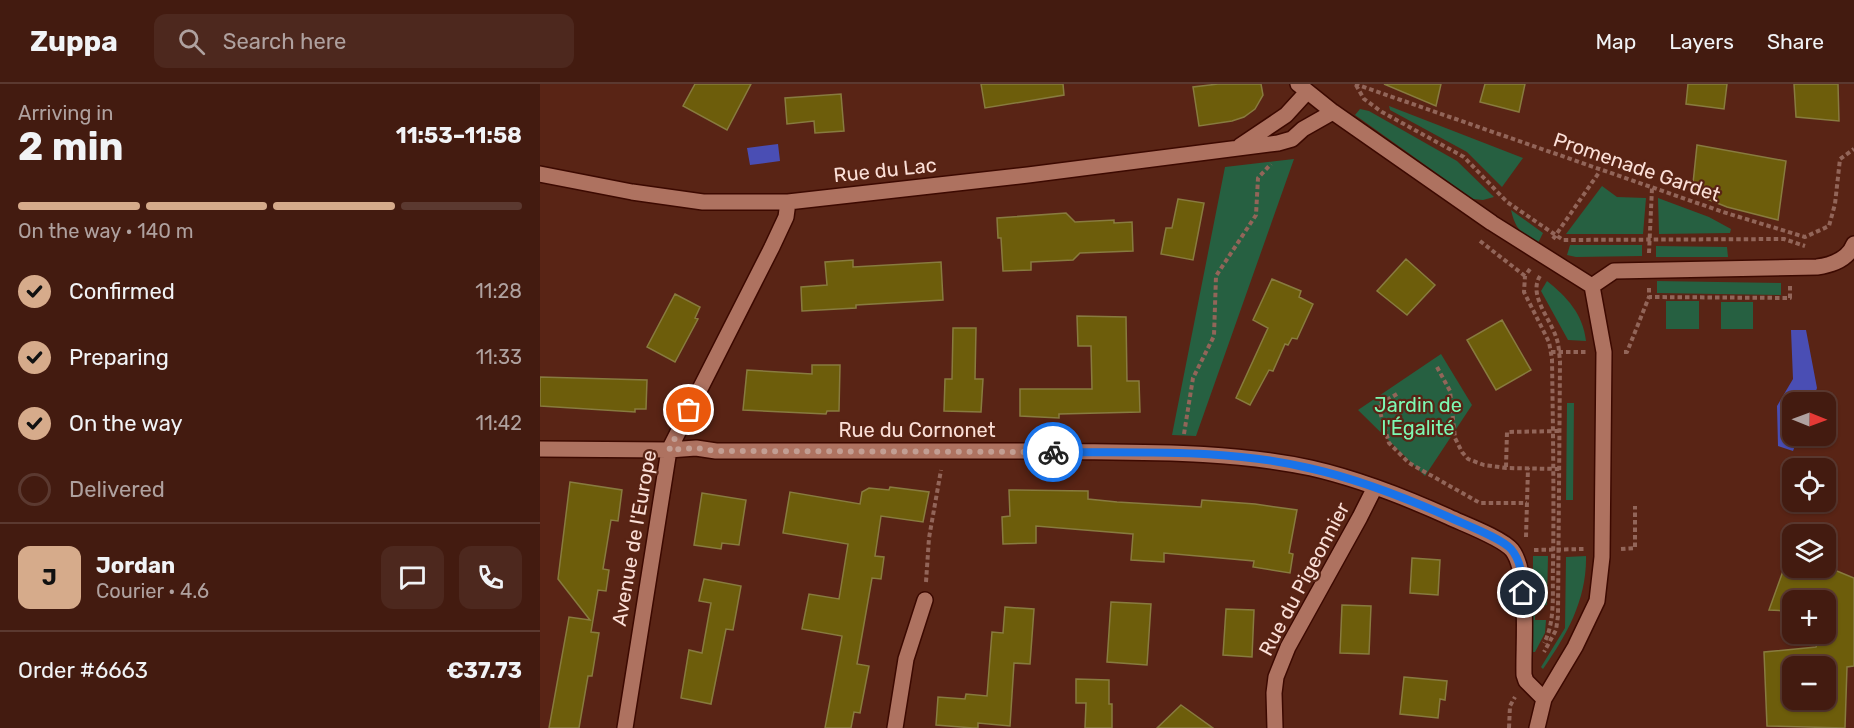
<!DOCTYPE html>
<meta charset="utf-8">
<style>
:root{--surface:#431b10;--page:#4d281e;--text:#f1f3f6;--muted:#afa19f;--line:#5b3930;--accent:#d6ab8b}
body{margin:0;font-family:Rubik,sans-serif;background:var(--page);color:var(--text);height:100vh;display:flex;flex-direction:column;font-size:22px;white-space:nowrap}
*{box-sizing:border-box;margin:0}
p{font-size:20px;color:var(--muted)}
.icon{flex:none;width:33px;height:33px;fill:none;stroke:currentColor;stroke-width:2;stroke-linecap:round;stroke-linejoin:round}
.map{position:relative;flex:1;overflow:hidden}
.side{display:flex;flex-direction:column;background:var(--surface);width:540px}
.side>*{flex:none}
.needle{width:39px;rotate:91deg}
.buttons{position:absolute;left:1242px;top:308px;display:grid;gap:12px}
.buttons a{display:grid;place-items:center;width:54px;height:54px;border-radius:12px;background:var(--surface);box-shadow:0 2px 4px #0004,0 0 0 2px var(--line);font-size:30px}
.pin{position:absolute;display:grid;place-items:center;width:51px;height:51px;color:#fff;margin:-26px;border:3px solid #fff;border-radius:50%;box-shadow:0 2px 6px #0007}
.courier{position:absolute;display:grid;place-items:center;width:60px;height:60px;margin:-30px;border:4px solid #1a73e8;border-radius:50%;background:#fff;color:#222;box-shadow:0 2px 8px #0007}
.overview em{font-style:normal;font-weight:700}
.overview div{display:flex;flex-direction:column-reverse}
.overview{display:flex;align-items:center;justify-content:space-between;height:102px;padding:0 18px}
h1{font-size:39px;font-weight:700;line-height:45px}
.bar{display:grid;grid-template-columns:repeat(4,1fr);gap:9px 6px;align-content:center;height:72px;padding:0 18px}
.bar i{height:8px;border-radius:4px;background:var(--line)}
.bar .selected{background:var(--accent)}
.bar p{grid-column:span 4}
.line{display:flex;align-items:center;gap:15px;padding:0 18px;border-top:2px solid var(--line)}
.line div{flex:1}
.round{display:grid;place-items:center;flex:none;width:63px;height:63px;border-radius:12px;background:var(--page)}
ol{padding:0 18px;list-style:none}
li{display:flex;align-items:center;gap:18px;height:66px}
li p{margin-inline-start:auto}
li .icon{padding:6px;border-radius:50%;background:var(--accent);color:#111;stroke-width:4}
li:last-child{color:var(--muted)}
li i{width:33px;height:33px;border:3px solid var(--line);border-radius:50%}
header{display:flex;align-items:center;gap:36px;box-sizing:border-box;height:84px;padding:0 30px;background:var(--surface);border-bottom:2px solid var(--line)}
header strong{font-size:28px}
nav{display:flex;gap:33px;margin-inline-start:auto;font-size:21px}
.search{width:420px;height:54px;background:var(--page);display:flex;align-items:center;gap:15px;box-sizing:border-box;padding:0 21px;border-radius:12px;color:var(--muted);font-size:22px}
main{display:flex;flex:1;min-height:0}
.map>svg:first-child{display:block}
.green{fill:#266041}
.water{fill:#4a4eb4}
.building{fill:#6d5d0b;stroke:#887b3f;stroke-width:1.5;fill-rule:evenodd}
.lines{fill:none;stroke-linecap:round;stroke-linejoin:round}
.minor-casing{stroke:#3c0900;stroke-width:18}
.path{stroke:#926559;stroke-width:4;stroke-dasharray:4.5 3;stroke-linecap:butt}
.minor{stroke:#ae7260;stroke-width:15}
.done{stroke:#c29e93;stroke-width:6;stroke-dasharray:0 10.8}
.route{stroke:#1a73e8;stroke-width:8}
.labels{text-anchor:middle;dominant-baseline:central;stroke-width:4.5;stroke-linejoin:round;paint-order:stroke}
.street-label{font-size:20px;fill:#fbdfd7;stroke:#592415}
.park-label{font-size:20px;fill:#7cf9b3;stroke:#592415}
</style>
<header>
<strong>Zuppa</strong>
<div class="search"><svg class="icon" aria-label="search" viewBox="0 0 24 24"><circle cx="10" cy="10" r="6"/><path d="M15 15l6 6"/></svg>Search here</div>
<nav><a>Map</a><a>Layers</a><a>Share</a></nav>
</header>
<main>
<section class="side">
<div class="overview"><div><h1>2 min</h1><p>Arriving in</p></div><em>11:53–11:58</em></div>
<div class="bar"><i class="selected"></i><i class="selected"></i><i class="selected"></i><i></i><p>On the way · 140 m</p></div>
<ol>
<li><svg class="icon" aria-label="check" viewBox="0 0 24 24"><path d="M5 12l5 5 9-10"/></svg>Confirmed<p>11:28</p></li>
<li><svg class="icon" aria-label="check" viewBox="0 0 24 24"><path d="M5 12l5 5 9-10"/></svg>Preparing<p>11:33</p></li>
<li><svg class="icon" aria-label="check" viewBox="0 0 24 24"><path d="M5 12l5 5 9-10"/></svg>On the way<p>11:42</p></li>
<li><i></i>Delivered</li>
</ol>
<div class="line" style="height:108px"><b class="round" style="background:var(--accent);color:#111">J</b><div><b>Jordan</b><p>Courier · 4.6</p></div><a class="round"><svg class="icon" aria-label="chat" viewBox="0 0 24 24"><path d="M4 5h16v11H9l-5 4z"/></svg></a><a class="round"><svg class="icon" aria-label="phone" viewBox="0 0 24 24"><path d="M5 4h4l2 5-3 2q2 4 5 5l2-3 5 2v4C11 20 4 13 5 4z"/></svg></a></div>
<div class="line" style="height:78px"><div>Order #6663</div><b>€37.73</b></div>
</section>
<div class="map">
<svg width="1314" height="644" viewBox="0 0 1314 644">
<rect width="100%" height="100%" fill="#592415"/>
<!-- green -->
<path class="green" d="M849 22 983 74 962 103 927 68 850 26Z
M820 25 829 27 917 77 954 113 943 116 933 115 815 31Z
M754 75 656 352 632 351 685 83Z
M1062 102 1077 113 1106 114 1103 150H1026Z
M1118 114 1169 133 1191 145 1190 149 1119 150Z
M971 126 1003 149 998 159C981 148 976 147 971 126Z
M1030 161H1102V172L1036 173 1027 171Z
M1116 162 1187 163 1188 173H1116Z
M1007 197C1027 213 1043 230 1046 257L1028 256 1001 207Z
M1117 197 1241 199V211L1117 209Z
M1126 217H1159V245H1126Z
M1181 218H1213V245H1181Z
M901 270 932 321 885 392 818 326Z
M1027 319H1034L1033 416H1026Z
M993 472H1008L1007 521 995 522V536H1006L1005 549 995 568H992Z
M1046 472C1047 515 1027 551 1003 585L1001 583 1025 544 1026 473Z"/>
<!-- water -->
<path class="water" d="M238 60 240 77 210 81 207 64Z
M1251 246H1266L1277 304 1272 318H1252V351H1259L1253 367 1238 362 1237 322 1253 295Z"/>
<!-- building -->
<path class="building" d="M155 0H211L187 46 143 22Z
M441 0H523L524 11 445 24Z
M678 0H721L723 11 715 25 704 33 692 37 659 42 653 3Z
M844 0H901L896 22Z
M945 0H985L979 28 940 18Z
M1148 0H1187L1184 25 1146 20Z
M1254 0H1298L1299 37 1256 33Z
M301 10 304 47 275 49 274 37 247 40 245 14Z
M1157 61 1246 77 1238 136 1187 123 1152 109Z
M638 115 664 119 653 176 621 170 626 144H632Z
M526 129 535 138 574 136V139L592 138 593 167 540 169 533 176 491 178V186L463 187 461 154H458L457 134Z
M866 175 895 201 867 231 837 207Z
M313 176V183L401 178 403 216 316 221V224L262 227 261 203 287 201 285 178Z
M732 195 761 207 759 213 773 220 757 255 752 254 748 261 745 260 733 287 729 286 710 321 696 314 728 244 713 236Z
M135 210 160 223 155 234 158 235 135 278 107 263Z
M537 232 586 233 587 297H599L600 328 519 330V334L480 332V305H552L551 262H538Z
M962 236 991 286 956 306 927 256Z
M413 244H436L435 295H443L441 328 404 327 405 295H412Z
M272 281H300L299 327H287L286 330 203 326 207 286 272 290Z
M0 293 107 296 106 325H95V328L0 322Z
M30 398 82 406 78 437 71 436 63 485 69 486 66 507 58 506 51 548 59 549 52 592H48L39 644H9L29 533 50 536 18 495Z
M350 403 389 408 383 438 341 432 335 472 344 473 341 495 332 494 317 580 329 582 320 629 314 628 311 644H285L302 552 262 545 269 510 299 515 308 460 243 449 250 408 320 420 322 408 329 404 349 406Z
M469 406 548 407V415L577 418 661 423 662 416 715 420 757 426 749 469 753 470 750 489 713 483 714 477 624 469V478L591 476 593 450 496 442V459L463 460 462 433 470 432Z
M162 409 206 416 199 461 182 459 181 465 154 461Z
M1252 462V483H1286V474L1295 477 1292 485 1314 494V582L1307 583 1305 644 1227 642 1224 568 1276 563 1281 549H1286V536L1289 527H1286V516H1252V527L1229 526ZM1252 582H1286V615H1252Z
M872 474 900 476 898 511 870 509Z
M164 495 201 502 193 546 186 545 171 620 141 614 149 566 162 569 171 519 159 517Z
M571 518 611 520 607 581 567 578Z
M802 521 831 522 829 570 800 569Z
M465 523 494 525 490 580 474 579 470 642 438 639V644H433L396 641 398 613 425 615 426 610 447 612 452 548 463 549Z
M686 525 714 526 712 573 683 571Z
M864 593 907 597 905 616 900 615 898 634 860 630Z
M536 595 569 596V620H572V644H545L546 619H536Z
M641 621 673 644H617Z"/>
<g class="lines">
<defs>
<path id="minor" d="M758 0 793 28 952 139 1052 202 1064 268 1062 473 1057 517 1035 563 1004 615 997 644
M700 62 746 31 767 8
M0 90 92 108 163 118H248L488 91 738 59 752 55 763 45 793 28
M1052 202 1074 187 1277 183C1292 181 1308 176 1314 160
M0 365 129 366 156 364 176 367C283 367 390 366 498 367 588 369 682 365 771 384 819 395 865 413 909 433 924 440 962 454 972 466 990 489 983 561 984 591L986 597 1004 615
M85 644 129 366 232 163 246 133 248 118
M355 644 366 575 385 516
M735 644 734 609 736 593 748 563 820 433 835 403"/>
</defs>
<!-- minor casing -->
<use href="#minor" class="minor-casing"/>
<!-- path -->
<path class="path" d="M815 0 1183 128 1265 153 1289 142 1295 120 1300 75 1314 65
M816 1 824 15 842 28 924 73 967 118 1023 156 1244 155 1265 162
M1013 155 1060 87
M940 157 985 192
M1109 169 1112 104
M990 185 985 192 984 208 1009 258 1012 275C1013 344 1014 413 1013 482 1012 506 1016 537 1004 559
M1000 192C988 211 1010 234 1016 253 1019 260 1019 269 1020 277L1018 532 1016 546 1004 568
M1109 204V213L1250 214V201
M1011 268H1046
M1084 268H1087L1109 213
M897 283 910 307 915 354 922 368 928 375 944 381 966 384 1020 385
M857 310 838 321 849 359 869 379 940 419H987
M644 350 653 294 674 252 676 192 716 131 718 94 731 80
M966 383 967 348 1020 347
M986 453 988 384
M1081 465 1095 464V422
M994 466 1044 465
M386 498 389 454 401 386
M969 644 970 622 975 613"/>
<!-- minor -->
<use href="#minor" class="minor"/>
</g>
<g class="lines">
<!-- done -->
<path class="done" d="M149 326 129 366 156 364 176 367 513 368"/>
<!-- route -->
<path class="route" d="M513 368C598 369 690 364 773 385 821 396 866 414 911 434 926 441 961 454 971 465 982 478 982 494 983 509"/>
</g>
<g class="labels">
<!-- street labels -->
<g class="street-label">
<text transform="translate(1097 83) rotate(19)">Promenade Gardet</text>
<text transform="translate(345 86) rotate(-6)">Rue du Lac</text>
<text x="377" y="346">Rue du Cornonet</text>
<text transform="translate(94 454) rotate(-80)">Avenue de l'Europe</text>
<text transform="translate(764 495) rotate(-62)">Rue du Pigeonnier</text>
</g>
<!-- park labels -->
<g class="park-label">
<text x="878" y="321">Jardin de<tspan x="878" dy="23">l'Égalité</tspan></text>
</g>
</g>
</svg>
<div class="buttons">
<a><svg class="needle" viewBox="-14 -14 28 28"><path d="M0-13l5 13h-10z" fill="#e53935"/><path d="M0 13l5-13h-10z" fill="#afa19f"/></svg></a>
<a><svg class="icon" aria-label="locate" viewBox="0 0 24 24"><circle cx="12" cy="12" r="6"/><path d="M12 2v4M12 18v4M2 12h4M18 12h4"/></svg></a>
<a><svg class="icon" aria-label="layers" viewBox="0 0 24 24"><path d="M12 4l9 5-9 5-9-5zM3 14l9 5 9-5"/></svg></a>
<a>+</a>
<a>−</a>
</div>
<div class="pin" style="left:149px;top:326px;background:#ea580c"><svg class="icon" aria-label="bag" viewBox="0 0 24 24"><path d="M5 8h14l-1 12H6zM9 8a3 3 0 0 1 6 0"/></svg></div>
<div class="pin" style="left:983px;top:509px;background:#1f2937"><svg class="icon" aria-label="home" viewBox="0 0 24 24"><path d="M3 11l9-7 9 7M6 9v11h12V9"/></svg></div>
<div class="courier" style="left:513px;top:368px"><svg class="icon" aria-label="bike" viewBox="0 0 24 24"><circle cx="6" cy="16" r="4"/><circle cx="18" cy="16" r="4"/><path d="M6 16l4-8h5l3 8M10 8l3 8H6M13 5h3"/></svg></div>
</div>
</main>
